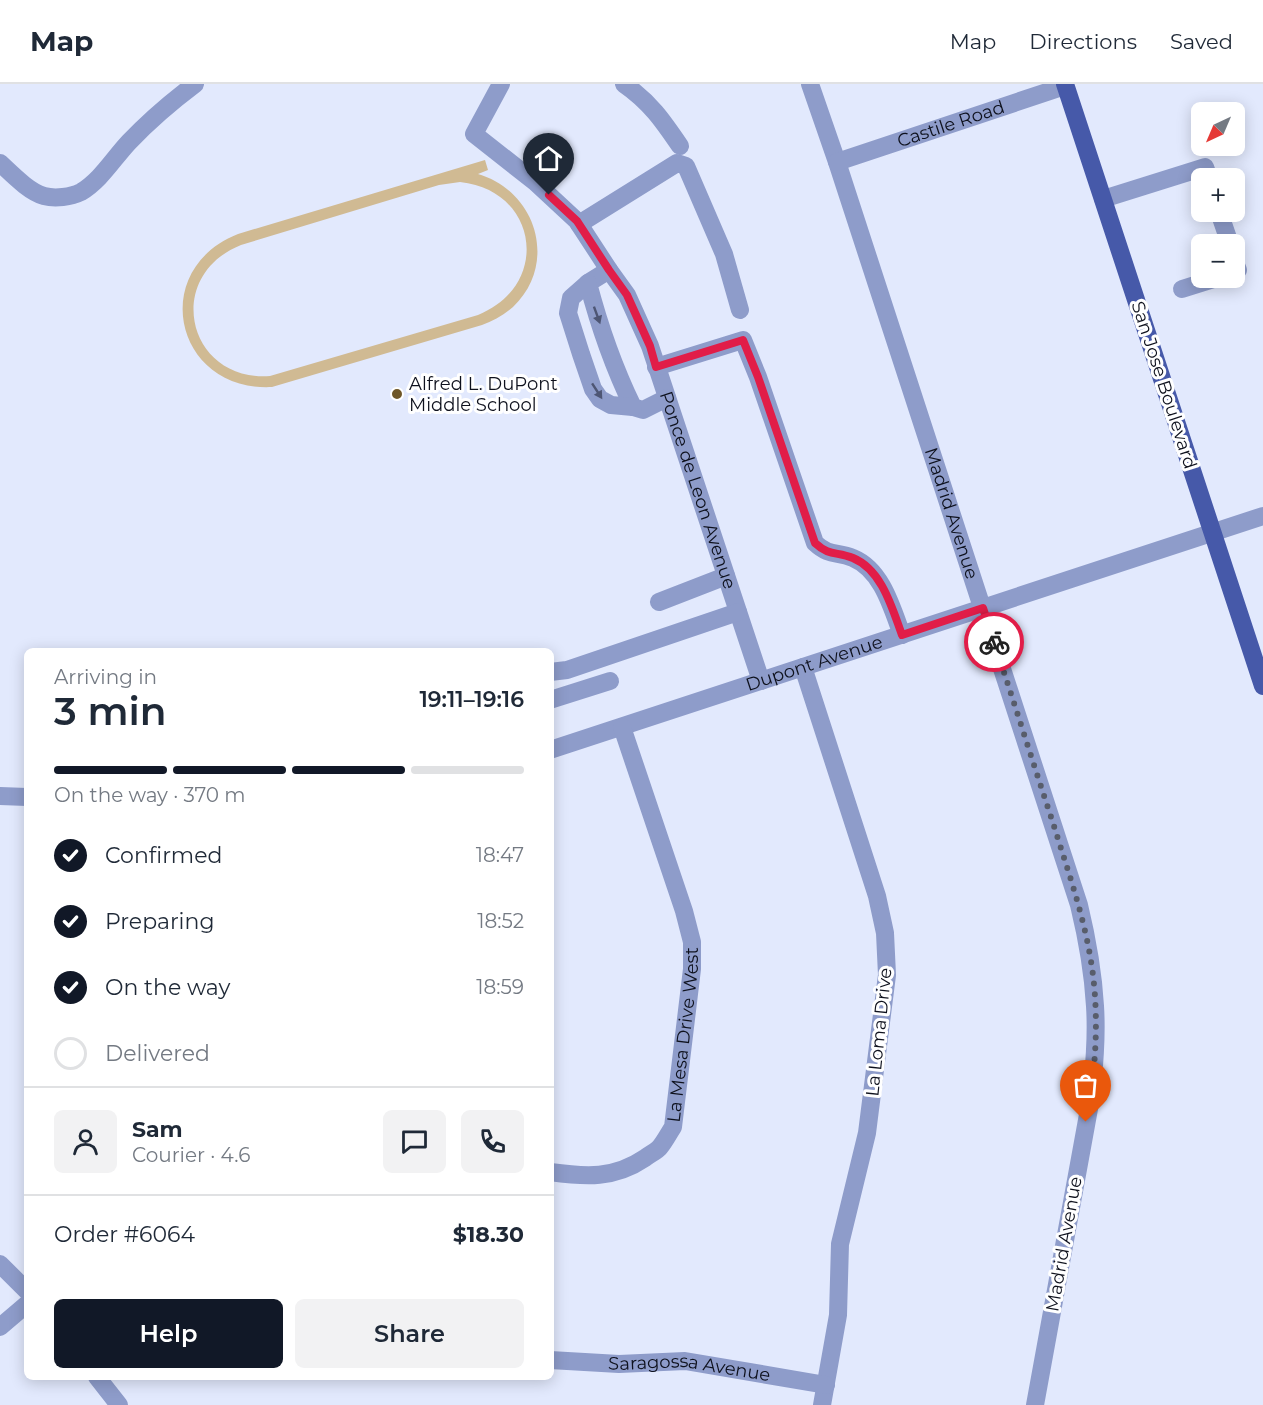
<!DOCTYPE html>
<meta charset="utf-8">
<style>
:root{--surface:#fff;--page:#f2f2f3;--text:#1f2937;--muted:#747a83;--line:#e0e1e3;--accent:#111827}
body{margin:0;font-family:Montserrat,sans-serif;background:var(--page);color:var(--text);height:100vh;display:flex;flex-direction:column;font-size:22px;white-space:nowrap}
*{box-sizing:border-box;margin:0}
p{font-size:20px;color:var(--muted)}
.icon{flex:none;width:33px;height:33px;fill:none;stroke:currentColor;stroke-width:2;stroke-linecap:round;stroke-linejoin:round}
.map{position:relative;flex:1;overflow:hidden}
.details{position:absolute;left:24px;top:564px;width:530px;height:732px;display:flex;flex-direction:column;background:var(--surface);border-radius:9px;box-shadow:0 3px 15px #0003}
.details>*{flex:none}
.needle{width:39px;rotate:224deg}
.fabs{position:absolute;left:1191px;top:18px;display:grid;gap:12px}
.fabs a{display:grid;place-items:center;width:54px;height:54px;border-radius:9px;background:var(--surface);box-shadow:0 3px 15px #0003;font-size:30px}
.pin{position:absolute;display:grid;place-items:center;width:51px;height:51px;color:#fff;margin:-62px -26px;border-radius:50% 50% 50% 0;rotate:-45deg;box-shadow:0 0 6px #0007}
.pin .icon{rotate:45deg}
.courier{position:absolute;display:grid;place-items:center;width:60px;height:60px;margin:-30px;border:4px solid #e11d48;border-radius:50%;background:#fff;color:#222;box-shadow:0 2px 8px #0007}
.overview em{font-style:normal;font-weight:600}
.overview div{display:flex;flex-direction:column-reverse}
.overview{display:flex;align-items:center;justify-content:space-between;height:102px;padding:0 30px}
h1{font-size:39px;font-weight:600;line-height:45px}
.bar{display:grid;grid-template-columns:repeat(4,1fr);gap:9px 6px;align-content:center;height:72px;padding:0 30px}
.bar i{height:8px;border-radius:4px;background:var(--line)}
.bar .on{background:var(--accent)}
.bar p{grid-column:span 4}
.line{display:flex;align-items:center;gap:15px;padding:0 30px;border-top:2px solid var(--line)}
.line div{flex:1}
.round{display:grid;place-items:center;flex:none;width:63px;height:63px;border-radius:9px;background:var(--page)}
ol{padding:0 30px;list-style:none}
li{display:flex;align-items:center;gap:18px;height:66px}
li p{margin-inline-start:auto}
li .icon{padding:6px;border-radius:50%;background:var(--accent);color:#fff;stroke-width:4}
li:last-child{color:var(--muted)}
li i{width:33px;height:33px;border:3px solid var(--line);border-radius:50%}
.primary-button{display:flex;gap:12px;margin-top:auto;padding:12px 30px}
.primary-button a{flex:1;height:69px;border-radius:9px;background:var(--accent);color:#fff;font-size:24px;font-weight:600;line-height:69px;text-align:center}
.primary-button a+a{background:var(--page);color:var(--text)}
header{display:flex;align-items:center;gap:36px;box-sizing:border-box;height:84px;padding:0 30px;background:var(--surface);border-bottom:2px solid var(--line)}
header strong{font-size:28px}
nav{display:flex;gap:33px;margin-inline-start:auto;font-size:21px}
.map>svg:first-child{display:block}
.green{fill:#d0ba93;fill-rule:evenodd}
.lines{fill:none;stroke-linecap:round;stroke-linejoin:round}
.minor{stroke:#8e9cca;stroke-width:18}
.major{stroke:#4659a9;stroke-width:18}
.oneway{fill:#4e5674}
.done{stroke:#585d6b;stroke-width:6;stroke-dasharray:0 10.8}
.route{stroke:#e11d48;stroke-width:8}
.poi-dot{fill:#6f5727;stroke:#fff;stroke-width:2}
.labels{text-anchor:middle;dominant-baseline:central;stroke-width:6;stroke-linejoin:round;paint-order:stroke}
.street-label{font-size:18px;fill:#0e111d;stroke:#fff}
.poi-label{font-size:18px;fill:#0e111d;stroke:#fff;text-anchor:start}
</style>
<header>
<strong>Map</strong>
<nav><a>Map</a><a>Directions</a><a>Saved</a></nav>
</header>
<div class="map">
<svg width="1263" height="1321" viewBox="0 0 1263 1321">
<rect width="100%" height="100%" fill="#e2e9fd"/>
<!-- green -->
<path class="green" d="M485 76 488 86 478 90C536 107 559 179 513 223 504 231 493 237 482 241L272 303C175 308 147 186 238 150ZM460 98C538 106 552 201 478 231L270 292C187 298 163 192 241 161L439 101Z"/>
<g class="lines">
<!-- minor -->
<g class="minor">
<path id="s1" d="M501 0 474 50 535 98 577 137 609 186 627 211 650 262 761 597"/>
<path d="M624 0C650 18 663 37 680 62"/>
<path id="s2" d="M810 0 837 78 1079 821C1087 854 1093 887 1095 922 1097 953 1094 984 1091 1014L1035 1321"/>
<path id="s3" d="M837 78 1065 2"/>
<path d="M0 79C12 90 29 108 44 112 55 115 71 113 81 108 101 96 113 75 129 58 149 37 171 18 195 0"/>
<path d="M1103 115 1205 83 1209 94"/>
<path d="M1219 128 1230 160"/>
<path d="M579 140 677 79 686 82 724 170 740 226"/>
<path d="M1234 176 1238 186 1234 188"/>
<path d="M609 186 588 199C599 241 614 284 633 323L643 326 667 314"/>
<path d="M588 199 571 214 568 229 581 270 593 305 600 315 611 321 633 323"/>
<path d="M1182 205 1217 194"/>
<path d="M656 283 743 256 758 293 815 459C830 473 837 467 853 474 882 486 892 524 902 551"/>
<path d="M659 518 726 492"/>
<path d="M803 583 877 812 885 849 887 891 867 1049 840 1160 838 1231 822 1321"/>
<path d="M550 588 567 586 738 528"/>
<path d="M550 616 610 597"/>
<path id="s4" d="M550 666 1263 432"/>
<path d="M0 712 27 713"/>
<path id="s5" d="M550 1088C586 1093 614 1095 645 1074 650 1070 657 1067 660 1063 665 1057 669 1049 673 1043L692 885V858L684 827 622 643"/>
<path d="M0 1180 27 1207"/>
<path d="M0 1243 27 1220"/>
<path id="s6" d="M550 1276 619 1280 685 1277 826 1301"/>
<path d="M97 1293 119 1321"/>
</g>
<!-- major -->
<path class="major" d="M1065 0 1263 602"/>
</g>
<!-- one-way arrows -->
<defs><path id="oneway-solid" d="M-6-.8H1V-3.2L6.5 0L1 3.2V.8H-6Z" transform="scale(1.5)"/></defs>
<g class="oneway">
<use href="#oneway-solid" transform="translate(597 231) rotate(70)"/>
<use href="#oneway-solid" transform="translate(597 307) rotate(57)"/>
</g>
<g class="lines">
<!-- done -->
<path class="done" d="M994 558C1014 618 1033 679 1053 739 1066 781 1081 823 1089 866 1100 922 1097 982 1086 1038"/>
<!-- route -->
<path class="route" d="M549 111 577 137 609 186 627 211 650 262 656 283 743 256 758 293 815 459C830 473 837 467 853 474 882 486 892 524 902 551L983 524 994 558"/>
</g>
<!-- markers -->
<circle class="poi-dot" cx="397" cy="310" r="6"/>
<g class="labels">
<!-- street labels -->
<g class="street-label">
<text stroke="none"><textPath href="#s3" startOffset="120">Castile Road</textPath></text>
<text transform="translate(1164 301) rotate(72)">San Jose Boulevard</text>
<text stroke="none"><textPath href="#s1" startOffset="489">Ponce de Leon Avenue</textPath></text>
<text stroke="none"><textPath href="#s2" startOffset="452">Madrid Avenue</textPath></text>
<text stroke="none"><textPath href="#s4" startOffset="278">Dupont Avenue</textPath></text>
<text transform="translate(879 948) rotate(-84)">La Loma Drive</text>
<text stroke="none"><textPath href="#s5" startOffset="234">La Mesa Drive West</textPath></text>
<text transform="translate(1064 1160) rotate(-80)">Madrid Avenue</text>
<text stroke="none"><textPath href="#s6" startOffset="140">Saragossa Avenue</textPath></text>
</g>
<!-- poi labels -->
<g class="poi-label">
<text x="409" y="300">Alfred L. DuPont<tspan x="409" dy="21">Middle School</tspan></text>
</g>
</g>
</svg>
<div class="fabs">
<a><svg class="needle" viewBox="-14 -14 28 28"><path d="M0-13l5 13h-10z" fill="#e53935"/><path d="M0 13l5-13h-10z" fill="#747a83"/></svg></a>
<a>+</a>
<a>−</a>
</div>
<div class="pin" style="left:1086px;top:1038px;background:#ea580c"><svg class="icon" aria-label="bag" viewBox="0 0 24 24"><path d="M5 8h14l-1 12H6zM9 8a3 3 0 0 1 6 0"/></svg></div>
<div class="pin" style="left:549px;top:111px;background:#1f2937"><svg class="icon" aria-label="home" viewBox="0 0 24 24"><path d="M3 11l9-7 9 7M6 9v11h12V9"/></svg></div>
<div class="courier" style="left:994px;top:558px"><svg class="icon" aria-label="bike" viewBox="0 0 24 24"><circle cx="6" cy="16" r="4"/><circle cx="18" cy="16" r="4"/><path d="M6 16l4-8h5l3 8M10 8l3 8H6M13 5h3"/></svg></div>
<section class="details">
<div class="overview"><div><h1>3 min</h1><p>Arriving in</p></div><em>19:11–19:16</em></div>
<div class="bar"><i class="on"></i><i class="on"></i><i class="on"></i><i></i><p>On the way · 370 m</p></div>
<ol>
<li><svg class="icon" aria-label="check" viewBox="0 0 24 24"><path d="M5 12l5 5 9-10"/></svg>Confirmed<p>18:47</p></li>
<li><svg class="icon" aria-label="check" viewBox="0 0 24 24"><path d="M5 12l5 5 9-10"/></svg>Preparing<p>18:52</p></li>
<li><svg class="icon" aria-label="check" viewBox="0 0 24 24"><path d="M5 12l5 5 9-10"/></svg>On the way<p>18:59</p></li>
<li><i></i>Delivered</li>
</ol>
<div class="line" style="height:108px"><a class="round"><svg class="icon" aria-label="person" viewBox="0 0 24 24"><circle cx="12" cy="8" r="4"/><path d="M4 21q1-7 8-7t8 7"/></svg></a><div><b>Sam</b><p>Courier · 4.6</p></div><a class="round"><svg class="icon" aria-label="chat" viewBox="0 0 24 24"><path d="M4 5h16v11H9l-5 4z"/></svg></a><a class="round"><svg class="icon" aria-label="phone" viewBox="0 0 24 24"><path d="M5 4h4l2 5-3 2q2 4 5 5l2-3 5 2v4C11 20 4 13 5 4z"/></svg></a></div>
<div class="line" style="height:78px"><div>Order #6064</div><b>$18.30</b></div>
<div class="primary-button"><a>Help</a><a>Share</a></div>
</section>
</div>
